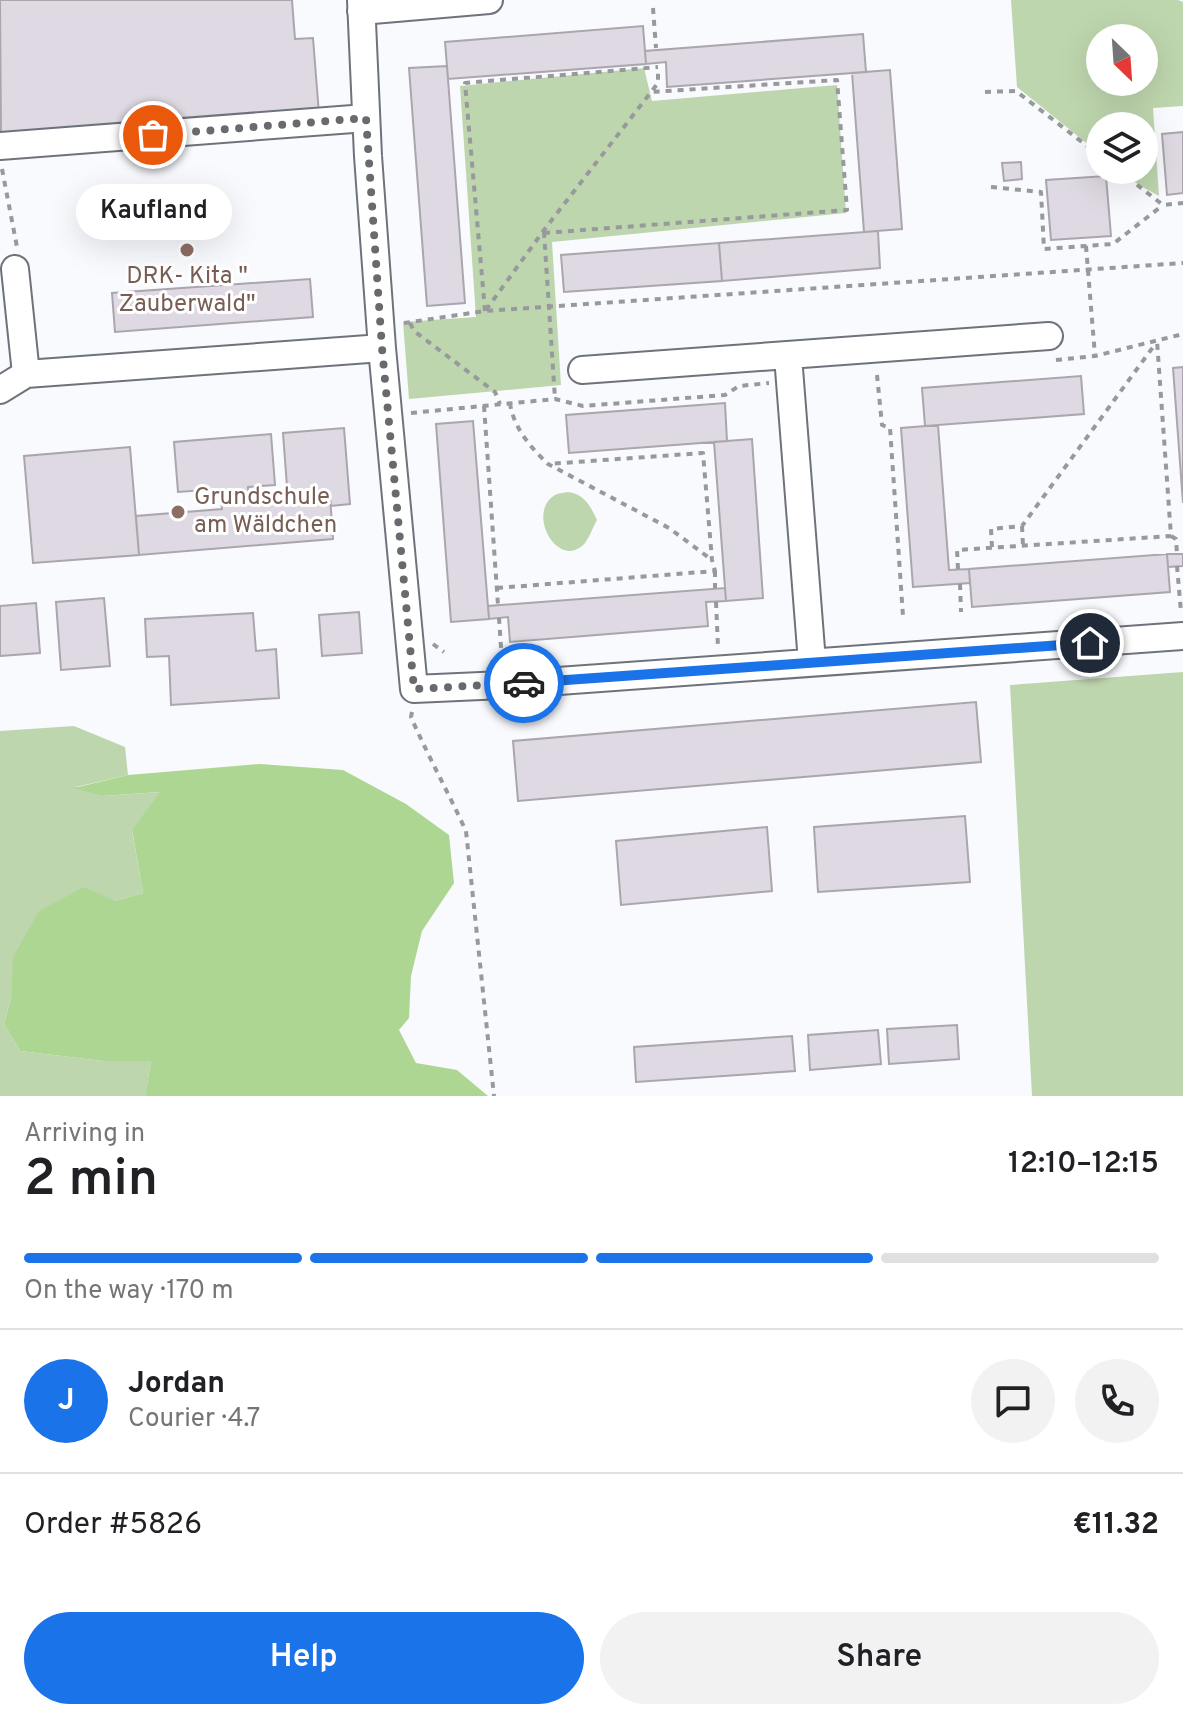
<!DOCTYPE html>
<meta charset="utf-8">
<style>
:root{--surface:#fff;--page:#f2f2f2;--text:#202124;--muted:#757577;--line:#e0e0e0;--accent:#1a73e8}
body{margin:0;font-family:Overpass,sans-serif;background:var(--page);color:var(--text);height:100vh;display:flex;flex-direction:column;font-size:30px;white-space:nowrap}
*{box-sizing:border-box;margin:0}
p{font-size:26px;color:var(--muted)}
.icon{flex:none;width:44px;height:44px;fill:none;stroke:currentColor;stroke-width:2;stroke-linecap:round;stroke-linejoin:round}
.map{position:relative;height:1096px;overflow:hidden}
.details{display:flex;flex-direction:column;background:var(--surface);flex:1}
.details>*{flex:none}
.needle{width:52px;rotate:155deg}
.controls{position:absolute;left:1086px;top:24px;display:grid;gap:16px}
.controls a{display:grid;place-items:center;width:72px;height:72px;border-radius:50%;background:var(--surface);box-shadow:0 8px 32px #0002;font-size:40px}
.pin{position:absolute;display:grid;place-items:center;width:68px;height:68px;color:#fff;margin:-34px;border:4px solid #fff;border-radius:50%;box-shadow:0 2px 8px #0007}
.courier{position:absolute;display:grid;place-items:center;width:80px;height:80px;margin:-40px;border:6px solid #1a73e8;border-radius:50%;background:#fff;color:#222;box-shadow:0 2px 10px #0007}
.bubble{position:absolute;height:56px;border-radius:28px;background:var(--surface);box-shadow:0 8px 32px #0002;font-size:26px;font-weight:600;line-height:56px;text-align:center}
.headline em{font-style:normal;font-weight:600}
.headline div{display:flex;flex-direction:column-reverse}
.headline{display:flex;align-items:center;justify-content:space-between;height:136px;padding:0 24px}
h1{font-size:52px;font-weight:600;line-height:60px}
.bar{display:grid;grid-template-columns:repeat(4,1fr);gap:12px 8px;align-content:center;height:96px;padding:0 24px}
.bar i{height:10px;border-radius:6px;background:var(--line)}
.bar .on{background:var(--accent)}
.bar p{grid-column:span 4}
.line{display:flex;align-items:center;gap:20px;padding:0 24px;border-top:2px solid var(--line)}
.line div{flex:1}
.round{display:grid;place-items:center;flex:none;width:84px;height:84px;border-radius:42px;background:var(--page)}
.action{display:flex;gap:16px;margin-top:auto;padding:16px 24px}
.action a{flex:1;height:92px;border-radius:48px;background:var(--accent);color:#fff;font-size:32px;font-weight:600;line-height:92px;text-align:center}
.action a+a{background:var(--page);color:var(--text)}
.map>svg:first-child{display:block}
.green{fill:#bed6ae;fill-rule:evenodd}
.forest{fill:#aed693}
.building{fill:#ded9e2;stroke:#aba5ae;stroke-width:2}
.lines{fill:none;stroke-linecap:round;stroke-linejoin:round}
.minor-casing{stroke:#6e737b;stroke-width:30}
.path{stroke:#97999d;stroke-width:4;stroke-dasharray:6 6;stroke-linecap:butt}
.minor{stroke:#fff;stroke-width:26}
.done{stroke:#686a6e;stroke-width:8;stroke-dasharray:0 14.4}
.route{stroke:#1a73e8;stroke-width:10}
.education-dot{fill:#8d6e63;stroke:#fff;stroke-width:3}
.labels{text-anchor:middle;dominant-baseline:central;stroke-width:6;stroke-linejoin:round;paint-order:stroke}
.education-label{font-size:24px;fill:#785e54;stroke:#fff}
</style>
<div class="map">
<svg width="1183" height="1096" viewBox="0 0 1183 1096">
<rect width="100%" height="100%" fill="#f8fafe"/>
<!-- green -->
<path class="green" d="M1011 0H1178L1183 2V106L1153 108 1159 196 1139 185 1120 170H1144V126H1100V154L1017 87ZM1144 38V82H1100V38Z
M644 68 652 101 837 85 846 213 552 242 561 385 409 399 403 322 476 317 460 86Z
M568 492C584 494 590 505 597 520 593 527 590 536 585 543 559 572 525 513 555 495 559 493 563 493 568 492Z
M1183 672V1096H1032L1010 685Z
M74 726 125 747 128 775 76 787 102 796 161 792 132 831 143 893 115 901 14 957 11 998 4 1024 20 1051 103 1061H151L145 1096H0V731Z"/>
<!-- forest -->
<path class="forest" d="M260 764 343 770 406 804 449 835 454 883 422 931 411 976 409 1018 399 1030 416 1063 457 1070 488 1096H145L151 1061H103L20 1051 4 1024 11 998 13 957 39 911 84 887 115 901 143 893 132 830 160 792 102 796 74 788 128 775Z"/>
<!-- building -->
<path class="building" d="M0 0H292L295 39 313 38 319 114 1 137Z
M643 26 646 64 448 79 445 42Z
M863 34 866 72 667 87 666 62 646 64 645 51Z
M447 66 465 303 427 306 409 68Z
M890 70 902 229 864 232 852 73Z
M1183 132V193L1167 195 1162 134Z
M1021 162 1022 179 1004 181 1002 163Z
M1106 176 1111 236 1051 240 1046 180Z
M878 231 880 268 722 281 719 243Z
M719 243 722 281 564 292 561 255Z
M310 279 313 317 115 332 112 293Z
M1183 367V503L1173 368Z
M1081 376 1084 414 925 426 922 388Z
M725 403 727 441 569 453 566 415Z
M473 421 489 619 451 622 436 424Z
M938 425 949 570 969 569 970 583 913 587 901 428Z
M344 428 350 504 331 506 330 496 288 500 283 433Z
M271 434 275 485 248 487 249 503 330 496 333 539 139 555 136 516 222 509 220 489 178 492 174 442Z
M752 439 763 598 726 601 714 442Z
M130 447 139 555 33 563 24 456Z
M1167 554H1183V566L1168 567Z
M1167 554 1170 592 972 607 969 569Z
M725 588 726 601 706 602 708 626 510 642 508 617 489 619 488 606Z
M104 598 110 666 61 670 56 602Z
M36 603 40 653 0 656V606Z
M359 612 362 653 322 656 319 615Z
M253 613 256 651 276 649 279 698 171 705 169 656 147 657 145 619Z
M976 702 981 762 518 801 513 741Z
M965 816 970 882 818 892 814 827Z
M767 827 772 891 621 905 616 841Z
M957 1025 959 1059 889 1064 887 1029Z
M878 1030 881 1064 810 1070 808 1035Z
M792 1036 795 1071 636 1082 634 1047Z"/>
<g class="lines">
<defs>
<path id="minor" d="M361 0 368 156 382 348 414 689 503 685 1183 636
M361 11 489 0
M0 146 366 118
M15 269 26 374
M788 356 812 662
M582 370 1049 336
M0 390 26 374 382 348"/>
</defs>
<!-- minor casing -->
<use href="#minor" class="minor-casing"/>
<!-- path -->
<path class="path" d="M653 8 656 48
M985 92 1016 91 1100 156
M2 169 17 247
M1118 170 1163 205 1183 203
M991 187 1041 192 1044 249 1113 244 1163 205
M544 232 555 399
M544 233 847 210 837 80 651 92
M1086 246 1095 356
M486 310 544 230 658 83V68
M485 311 465 83 658 67
M404 323 485 311 1183 263
M410 323 414 331 495 392 500 404
M1056 360 1095 356 1183 334
M877 375 882 425 890 428 903 616
M510 403C513 427 531 448 548 464L669 528 712 560
M484 406 498 605
M411 413 555 399 583 406 725 395 739 386 769 383
M1022 526 1023 546
M1171 536 1176 539 1177 554
M992 547 991 529 1022 526 1156 343
M1177 566 1181 612
M958 569 957 550 1171 536 1157 341
M715 571V588
M960 584 961 612
M497 588 715 571 712 560 703 453 548 464
M716 602 718 647
M499 618 502 662
M433 644 444 652
M412 712 411 717C428 756 448 792 466 831L494 1096"/>
<!-- minor -->
<use href="#minor" class="minor"/>
</g>
<g class="lines">
<!-- done -->
<path class="done" d="M153 135 366 118 382 348 414 689 524 683"/>
<!-- route -->
<path class="route" d="M524 683 1090 643"/>
</g>
<!-- markers -->
<g class="education-dot">
<circle cx="187" cy="250" r="8"/>
<circle cx="178" cy="512" r="8"/>
</g>
<g class="labels">
<!-- education labels -->
<g class="education-label">
<text x="187" y="277">DRK- Kita "<tspan x="187" dy="28">Zauberwald"</tspan></text>
<text x="194" y="498" text-anchor="start">Grundschule<tspan x="194" dy="28">am Wäldchen</tspan></text>
</g>
</g>
</svg>
<div class="controls">
<a><svg class="needle" viewBox="-14 -14 28 28"><path d="M0-13l5 13h-10z" fill="#e53935"/><path d="M0 13l5-13h-10z" fill="#757577"/></svg></a>
<a><svg class="icon" aria-label="layers" viewBox="0 0 24 24"><path d="M12 4l9 5-9 5-9-5zM3 14l9 5 9-5"/></svg></a>
</div>
<div class="pin" style="left:153px;top:135px;background:#ea580c"><svg class="icon" aria-label="bag" viewBox="0 0 24 24"><path d="M5 8h14l-1 12H6zM9 8a3 3 0 0 1 6 0"/></svg></div>
<div class="pin" style="left:1090px;top:643px;background:#1f2937"><svg class="icon" aria-label="home" viewBox="0 0 24 24"><path d="M3 11l9-7 9 7M6 9v11h12V9"/></svg></div>
<div class="courier" style="left:524px;top:683px"><svg class="icon" aria-label="car" viewBox="0 0 24 24"><path d="M5 17H2v-5l4-1 3-4h7l3 4 3 1v5h-3M9 17h6M6 11h13"/><circle cx="7" cy="17" r="2"/><circle cx="17" cy="17" r="2"/></svg></div>
<div class="bubble" style="left:76px;top:184px;width:156px">Kaufland</div>
</div>
<section class="details">
<div class="headline"><div><h1>2 min</h1><p>Arriving in</p></div><em>12:10–12:15</em></div>
<div class="bar"><i class="on"></i><i class="on"></i><i class="on"></i><i></i><p>On the way · 170 m</p></div>
<div class="line" style="height:144px"><b class="round" style="background:var(--accent);color:#fff">J</b><div><b>Jordan</b><p>Courier · 4.7</p></div><a class="round"><svg class="icon" aria-label="chat" viewBox="0 0 24 24"><path d="M4 5h16v11H9l-5 4z"/></svg></a><a class="round"><svg class="icon" aria-label="phone" viewBox="0 0 24 24"><path d="M5 4h4l2 5-3 2q2 4 5 5l2-3 5 2v4C11 20 4 13 5 4z"/></svg></a></div>
<div class="line" style="height:104px"><div>Order #5826</div><b>€11.32</b></div>
<div class="action"><a>Help</a><a>Share</a></div>
</section>
